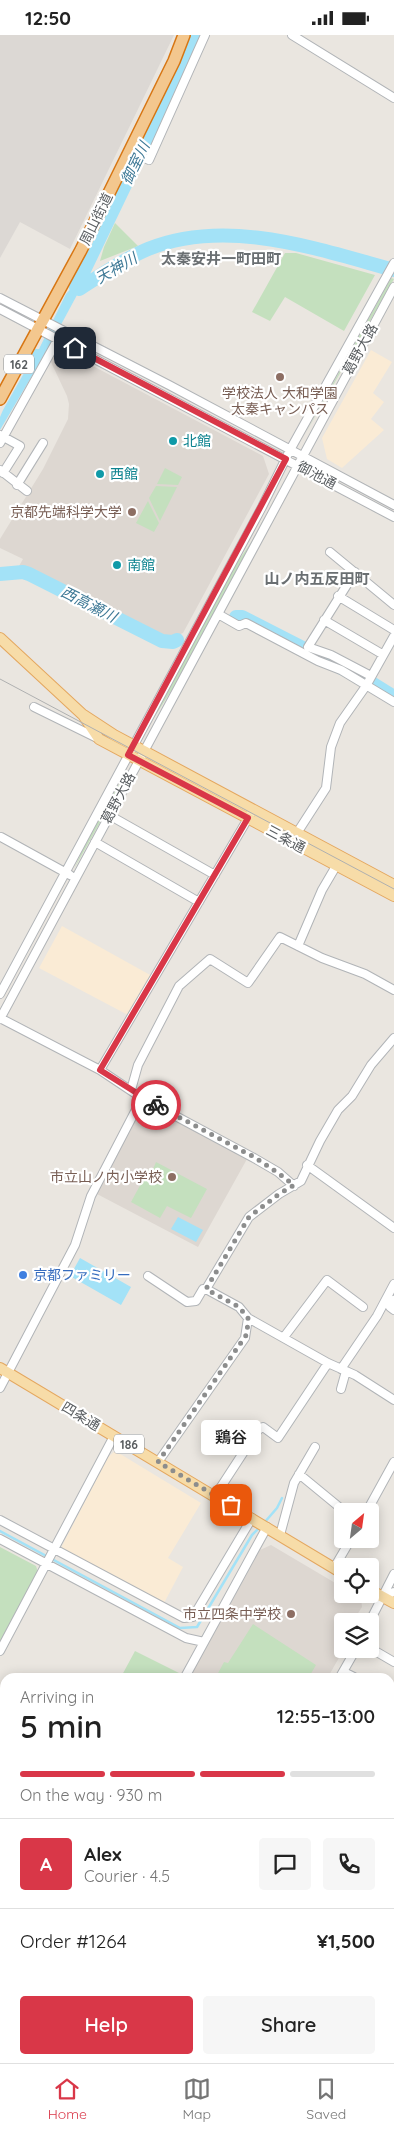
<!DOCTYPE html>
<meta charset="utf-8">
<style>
:root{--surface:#fff;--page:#f6f6f6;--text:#222;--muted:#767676;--line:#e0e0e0;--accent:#d93748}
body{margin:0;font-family:Quicksand,"Noto Sans JP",sans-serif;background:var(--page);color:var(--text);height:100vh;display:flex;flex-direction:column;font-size:19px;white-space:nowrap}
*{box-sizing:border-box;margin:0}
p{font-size:16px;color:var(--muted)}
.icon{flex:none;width:28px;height:28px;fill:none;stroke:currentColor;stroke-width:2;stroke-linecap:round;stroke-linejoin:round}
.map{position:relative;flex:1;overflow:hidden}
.side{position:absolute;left:0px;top:1638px;width:395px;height:391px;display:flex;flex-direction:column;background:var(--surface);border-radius:15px 15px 0 0;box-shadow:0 2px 12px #0003}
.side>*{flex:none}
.needle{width:32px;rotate:29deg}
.fabs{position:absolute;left:334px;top:1468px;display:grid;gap:10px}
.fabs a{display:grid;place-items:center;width:45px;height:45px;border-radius:5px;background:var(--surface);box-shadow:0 2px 12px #0003;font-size:25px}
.pin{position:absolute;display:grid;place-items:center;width:42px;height:42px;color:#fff;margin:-21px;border-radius:10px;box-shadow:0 2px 8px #0006}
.courier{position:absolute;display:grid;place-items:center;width:50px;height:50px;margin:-25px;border:4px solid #d93748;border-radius:50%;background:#fff;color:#222;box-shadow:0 1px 6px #0007}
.bubble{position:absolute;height:35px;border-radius:5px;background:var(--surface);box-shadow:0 2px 12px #0003;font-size:16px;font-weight:600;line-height:35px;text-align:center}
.overview em{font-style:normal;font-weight:600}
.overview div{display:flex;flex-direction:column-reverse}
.overview{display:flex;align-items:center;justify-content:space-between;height:85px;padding:0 20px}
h1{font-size:32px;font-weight:600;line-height:38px}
.bar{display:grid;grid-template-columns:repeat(4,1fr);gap:8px 5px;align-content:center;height:60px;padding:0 20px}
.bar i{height:6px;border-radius:4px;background:var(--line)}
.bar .active{background:var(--accent)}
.bar p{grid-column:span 4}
.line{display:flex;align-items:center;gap:12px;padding:0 20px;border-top:1px solid var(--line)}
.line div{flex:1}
.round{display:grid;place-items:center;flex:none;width:52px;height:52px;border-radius:5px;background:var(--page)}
.action{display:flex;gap:10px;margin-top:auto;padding:10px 20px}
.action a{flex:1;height:58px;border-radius:5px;background:var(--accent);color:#fff;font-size:20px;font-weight:600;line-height:58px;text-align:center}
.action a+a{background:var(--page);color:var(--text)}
.status{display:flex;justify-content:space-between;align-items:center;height:35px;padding:0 25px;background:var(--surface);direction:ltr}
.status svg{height:14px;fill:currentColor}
.tab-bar{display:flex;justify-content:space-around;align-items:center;height:70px;border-top:1px solid var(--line);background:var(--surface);font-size:14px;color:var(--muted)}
.tab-bar a{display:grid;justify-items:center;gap:2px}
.tab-bar .active{color:var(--accent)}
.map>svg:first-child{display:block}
.commercial{fill:#faebd5}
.industrial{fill:#dcd8d4}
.education{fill:#ddd7d1}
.green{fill:#c4e0be}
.water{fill:#a3e2f7}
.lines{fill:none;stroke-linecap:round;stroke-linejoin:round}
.stream{stroke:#a3e2f7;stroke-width:2.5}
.river{stroke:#a3e2f7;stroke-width:14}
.minor-casing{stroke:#b1b4b7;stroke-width:10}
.major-casing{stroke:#e4a75f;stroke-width:12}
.highway-casing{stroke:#d77613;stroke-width:14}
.minor{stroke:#fff;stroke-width:8}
.major{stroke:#f7dca8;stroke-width:10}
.highway{stroke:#f3c78e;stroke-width:11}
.tram{stroke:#afb0b0;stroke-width:1}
.rail-casing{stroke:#afb0b0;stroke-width:4.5}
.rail{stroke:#fff;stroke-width:2.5;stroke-dasharray:8;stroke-linecap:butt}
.done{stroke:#8c8d8d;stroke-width:5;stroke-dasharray:0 9}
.route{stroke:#d93748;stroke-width:6}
.education-dot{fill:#8d6e63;stroke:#fff;stroke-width:2}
.culture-dot{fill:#0f9aa8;stroke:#fff;stroke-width:2}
.shop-dot{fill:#3f7fe0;stroke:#fff;stroke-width:2}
.labels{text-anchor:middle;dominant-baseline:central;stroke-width:4.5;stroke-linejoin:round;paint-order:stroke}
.shield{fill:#fff;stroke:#8b8e90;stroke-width:1}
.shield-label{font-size:12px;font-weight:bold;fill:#595d60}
.street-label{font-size:14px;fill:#595d60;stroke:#fff}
.education-label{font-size:14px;fill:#785e54;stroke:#fff;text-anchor:end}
.culture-label{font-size:14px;fill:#0d838f;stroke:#fff;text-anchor:start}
.shop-label{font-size:14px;fill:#366cbe;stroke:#fff;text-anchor:start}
.water-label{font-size:15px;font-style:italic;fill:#3e7996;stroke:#fff}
.neighbourhood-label{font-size:15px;font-weight:bold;fill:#6a6f72;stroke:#fff}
</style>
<div class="status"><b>12:50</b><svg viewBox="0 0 49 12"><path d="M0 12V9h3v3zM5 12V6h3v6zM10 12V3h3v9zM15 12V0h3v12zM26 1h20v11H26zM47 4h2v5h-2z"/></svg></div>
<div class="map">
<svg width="394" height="2028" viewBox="0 0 394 2028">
<rect width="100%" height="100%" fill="#eae6e0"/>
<!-- commercial -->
<path class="commercial" d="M371 315 392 327 373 358 384 367 371 384 384 395 342 433 327 424 322 403Z
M62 891 152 941 128 980 39 933Z
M114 1417H117L201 1468 168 1523 183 1532 163 1570 63 1516 62 1511 108 1422Z"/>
<!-- industrial -->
<path class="industrial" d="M0 0H174L70 214 20 187 0 223Z"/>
<!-- education -->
<path class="education" d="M57 312 263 421 269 439 183 598 178 600 168 602 158 600 32 535 18 533 23 524 0 513V504L43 434 68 384 69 369 67 361 50 325Z
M143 1070 184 1089 186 1092 247 1124 198 1212 97 1159Z
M271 1510 342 1552V1559H354L361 1563 362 1572 353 1586H342L344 1614 328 1642H189L260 1515Z"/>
<!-- green -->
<path class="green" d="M115 188 138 211 100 226 104 212Z
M285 218H296L375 240 344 296 285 262 270 286 252 277Z
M391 243 394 244 304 401Z
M165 433 182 442 178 450 157 449Z
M285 443 187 631 143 700 234 532 252 506Z
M156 451 177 452 160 486 149 463Z
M148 466 159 488 154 497 136 488Z
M125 740 126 741 74 834 92 794Z
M156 1127 207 1154 191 1183 167 1171 160 1183 131 1167 149 1134H153Z
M0 1512 36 1531 38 1537 0 1607Z
M253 1589 316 1630 309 1642H216L224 1627 228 1628Z
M135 1616 183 1640 182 1642H121Z"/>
<!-- water -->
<path class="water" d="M81 235 90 241 92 240 97 246 86 257 84 255 77 260 49 312 0 395V382L3 375 28 331 27 329 35 314H39L66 259 73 251 71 250 78 236Z
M178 1182 203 1195 196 1207 171 1194Z
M80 1223 131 1252 121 1270 70 1241Z"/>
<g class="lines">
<!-- stream -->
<path class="stream" d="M264 1488 277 1473 282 1463
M0 1496 180 1593 197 1592 252 1500 260 1492"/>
<!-- river -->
<path class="river" d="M76 252 197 0
M79 254C101 240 124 224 148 214 227 182 317 214 394 235
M0 539 23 537 29 539 162 606 173 607 177 605
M236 582H242L373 649 394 662"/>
<defs>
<path id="minor" d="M292 0 394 63
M129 116 149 125 205 0
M0 263 169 350 394 470
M0 274 394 482
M0 400 20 411 3 438
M0 408 58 304
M0 435 27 456
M17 450 43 408
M330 517 394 570
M355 537 308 612 331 620 371 641
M338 561 394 595
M218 579 239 591 246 588 318 626 341 635 394 667
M324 585 382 619
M34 672 99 704
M109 780 215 840
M297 798 326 753 331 712 340 688 366 651 394 601
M1 802 70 840
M95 807 199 867
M298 911 322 855 339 826
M0 959 262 472 290 415 394 228
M0 983 100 1035 142 1063 254 1123 278 1137 294 1151
M0 984 394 252
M394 1003 371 1030 352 1061 338 1075 320 1106 301 1146 279 1159 249 1182 206 1254 239 1272 248 1283 328 1328 355 1340 394 1365
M100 1035 250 780
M131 1055 138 1030 179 951 210 924 248 948 280 902 322 923 365 939 394 955
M307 1130 394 1193
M148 1241 187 1267 196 1266 203 1254H206
M394 1265 390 1272 394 1275
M284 1302 327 1245 363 1272
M341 1334 377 1281 394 1249
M0 1353 75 1210 91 1161 142 1063
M341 1354 346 1336
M158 1427 245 1303 248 1283
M299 1439 344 1476
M215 1461 258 1395 263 1392 278 1403 328 1328
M367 1476 394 1427
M0 1485 184 1583 193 1582 252 1483
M280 1500 294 1448 315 1412
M0 1504 186 1603 204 1607
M334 1533 351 1504
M382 1562 394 1557
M370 1586 394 1539
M370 1613 394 1627
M0 1616 114 1401
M344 1637 354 1642
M185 1642 267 1492
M340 1642 356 1614
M390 1677 394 1670
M390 1730 394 1732
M0 1733 5 1735
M0 1869 5 1872
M390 1871 394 1873
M390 1919 394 1912
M0 1938 5 1940
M0 1985 5 1976
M390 1987 394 1986
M390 2007 394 2006
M0 2017 5 2020
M12 2024 20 2028
M133 2028 135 2024
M267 2028 279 2024
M334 2028 346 2024"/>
<path id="major" d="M0 603 82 679 114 700 394 850
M83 680 99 704 394 861
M0 1333 342 1538
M370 1555 394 1568"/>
<path id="highway" d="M0 364 81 215 174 26 184 0"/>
</defs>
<!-- minor casing -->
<use href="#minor" class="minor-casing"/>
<!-- major casing -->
<use href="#major" class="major-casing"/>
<!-- highway casing -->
<use href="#highway" class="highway-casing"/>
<!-- minor -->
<use href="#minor" class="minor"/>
<!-- major -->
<use href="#major" class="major"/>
<!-- highway -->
<use href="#highway" class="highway"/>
<!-- tram -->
<path class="tram" d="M0 644 394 854"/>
<defs>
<path id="rail" d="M390 1995 394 1994
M302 2028 314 2024
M316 2028 327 2024"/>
</defs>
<!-- rail casing -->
<use href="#rail" class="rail-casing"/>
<!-- rail -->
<use href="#rail" class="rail"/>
</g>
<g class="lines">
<!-- done -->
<path class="done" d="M156 1070 254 1122 278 1138 294 1150 279 1159 249 1182 206 1254 239 1272 248 1283 247 1299 158 1427 231 1470"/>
<!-- route -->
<path class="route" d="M75 313 286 424 128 720 248 783 100 1035 156 1070"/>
</g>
<!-- markers -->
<g class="education-dot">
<circle cx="280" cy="342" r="5"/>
<circle cx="132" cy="477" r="5"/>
<circle cx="172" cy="1142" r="5"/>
<circle cx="291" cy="1579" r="5"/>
</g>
<g class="culture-dot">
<circle cx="173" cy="406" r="5"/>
<circle cx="100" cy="439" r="5"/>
<circle cx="117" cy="530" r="5"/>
</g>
<circle class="shop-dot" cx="23" cy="1240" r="5"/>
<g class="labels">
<!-- shield labels -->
<g class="shield">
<rect x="4" y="319.5" width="30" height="19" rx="4"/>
<rect x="114" y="1399.5" width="30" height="19" rx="4"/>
</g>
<g class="shield-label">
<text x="19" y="329">162</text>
<text x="129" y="1409">186</text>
</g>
<!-- street labels -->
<g class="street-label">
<text transform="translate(96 184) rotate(-64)">周山街道</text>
<text transform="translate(360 314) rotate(-61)">葛野大路</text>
<text transform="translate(317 440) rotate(28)">御池通</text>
<text transform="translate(118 763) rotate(-62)">葛野大路</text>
<text transform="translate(286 804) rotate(28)">三条通</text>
<text transform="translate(81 1381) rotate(31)">四条通</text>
</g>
<!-- education labels -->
<g class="education-label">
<text x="280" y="358" text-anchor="middle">学校法人 大和学園<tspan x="280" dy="16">太秦キャンパス</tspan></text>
<text x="122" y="477">京都先端科学大学</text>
<text x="162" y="1142">市立山ノ内小学校</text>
<text x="281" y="1579">市立四条中学校</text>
</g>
<!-- culture labels -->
<g class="culture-label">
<text x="183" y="406">北館</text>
<text x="110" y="439">西館</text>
<text x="127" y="530">南館</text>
</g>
<!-- shop labels -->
<g class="shop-label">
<text x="33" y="1240">京都ファミリー</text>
</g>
<!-- water labels -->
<g class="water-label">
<text transform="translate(135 128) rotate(-64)">御室川</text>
<text transform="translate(116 233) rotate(-30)">天神川</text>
<text transform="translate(89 569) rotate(27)">西高瀬川</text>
</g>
<!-- neighbourhood labels -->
<g class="neighbourhood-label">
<text x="221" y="223">太秦安井一町田町</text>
<text x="317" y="543">山ノ内五反田町</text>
</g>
</g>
</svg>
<div class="fabs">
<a><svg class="needle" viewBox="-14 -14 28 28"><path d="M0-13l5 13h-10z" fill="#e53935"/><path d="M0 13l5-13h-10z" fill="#767676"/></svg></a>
<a><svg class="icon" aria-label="locate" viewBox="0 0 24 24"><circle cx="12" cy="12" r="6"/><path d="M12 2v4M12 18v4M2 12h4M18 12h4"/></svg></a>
<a><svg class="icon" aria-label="layers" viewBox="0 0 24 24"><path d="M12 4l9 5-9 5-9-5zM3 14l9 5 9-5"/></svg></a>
</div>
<div class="pin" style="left:231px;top:1470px;background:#ea580c"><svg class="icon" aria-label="bag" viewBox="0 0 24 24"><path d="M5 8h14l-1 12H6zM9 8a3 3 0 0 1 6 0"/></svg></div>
<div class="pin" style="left:75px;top:313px;background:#1f2937"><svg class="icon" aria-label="home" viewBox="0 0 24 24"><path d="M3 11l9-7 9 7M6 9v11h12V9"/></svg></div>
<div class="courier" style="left:156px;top:1070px"><svg class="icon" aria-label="bike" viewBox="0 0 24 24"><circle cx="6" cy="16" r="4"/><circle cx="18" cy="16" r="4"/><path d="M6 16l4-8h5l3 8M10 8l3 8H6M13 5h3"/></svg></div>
<div class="bubble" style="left:201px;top:1385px;width:60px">鶏谷</div>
<section class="side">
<div class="overview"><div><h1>5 min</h1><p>Arriving in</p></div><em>12:55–13:00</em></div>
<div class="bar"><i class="active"></i><i class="active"></i><i class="active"></i><i></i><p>On the way · 930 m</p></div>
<div class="line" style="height:90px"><b class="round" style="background:var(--accent);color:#fff">A</b><div><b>Alex</b><p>Courier · 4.5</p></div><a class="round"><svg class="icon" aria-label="chat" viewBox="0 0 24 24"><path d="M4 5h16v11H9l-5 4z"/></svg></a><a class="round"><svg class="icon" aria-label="phone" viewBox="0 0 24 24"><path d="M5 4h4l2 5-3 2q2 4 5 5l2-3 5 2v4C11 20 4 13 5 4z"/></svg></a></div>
<div class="line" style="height:65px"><div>Order #1264</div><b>¥1,500</b></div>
<div class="action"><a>Help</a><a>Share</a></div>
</section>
</div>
<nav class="tab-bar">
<a class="active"><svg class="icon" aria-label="home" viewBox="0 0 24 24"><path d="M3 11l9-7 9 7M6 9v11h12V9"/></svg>Home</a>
<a><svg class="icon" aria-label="map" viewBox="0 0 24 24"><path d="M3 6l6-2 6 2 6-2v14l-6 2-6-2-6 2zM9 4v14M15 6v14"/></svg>Map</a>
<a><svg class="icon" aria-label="saved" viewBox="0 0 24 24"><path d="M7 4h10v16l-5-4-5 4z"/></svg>Saved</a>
</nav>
